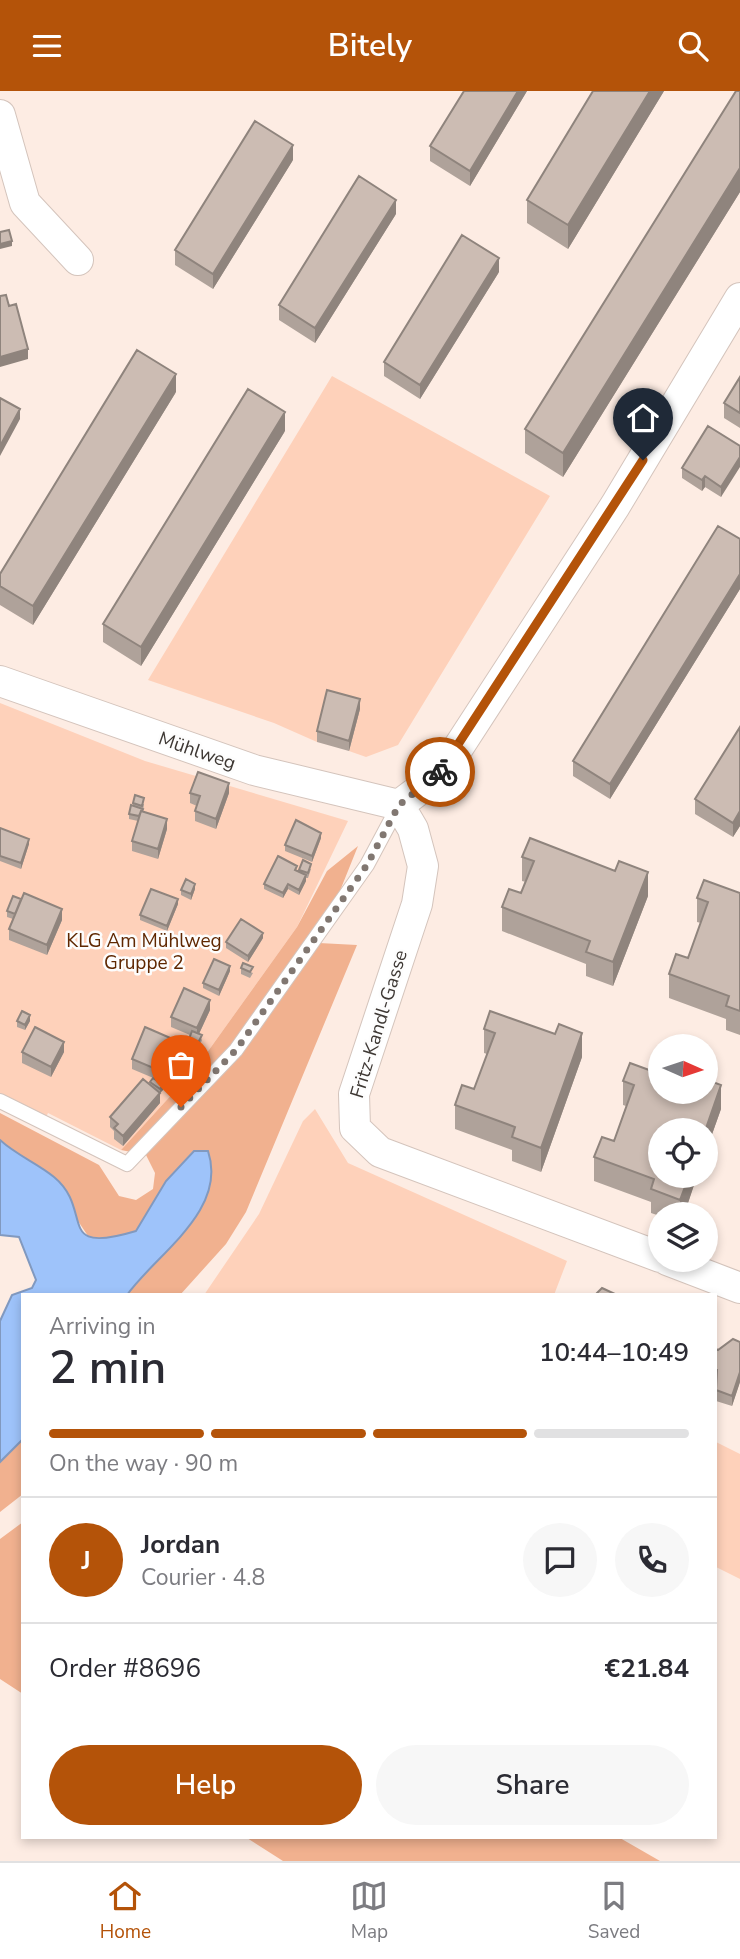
<!DOCTYPE html>
<meta charset="utf-8">
<style>
:root{--surface:#fff;--page:#f7f7f7;--text:#2b2b33;--muted:#7c7c81;--line:#e1e1e2;--accent:#b45309}
body{margin:0;font-family:"Nunito Sans",sans-serif;background:var(--page);color:var(--text);height:100vh;display:flex;flex-direction:column;font-size:26px;white-space:nowrap}
*{box-sizing:border-box;margin:0}
p{font-size:23px;color:var(--muted)}
.icon{flex:none;width:38px;height:38px;fill:none;stroke:currentColor;stroke-width:2;stroke-linecap:round;stroke-linejoin:round}
.map{position:relative;flex:1;overflow:hidden}
.drawer{position:absolute;left:21px;top:1202px;width:696px;height:546px;display:flex;flex-direction:column;background:var(--surface);border-radius:0px;box-shadow:0 4px 10px #0003}
.drawer>*{flex:none}
.needle{width:46px;rotate:93deg}
.buttons{position:absolute;left:648px;top:943px;display:grid;gap:14px}
.buttons a{display:grid;place-items:center;width:70px;height:70px;border-radius:50%;background:var(--surface);box-shadow:0 4px 10px #0003;font-size:35px}
.pin{position:absolute;display:grid;place-items:center;width:60px;height:60px;color:#fff;margin:-72px -30px;border-radius:50% 50% 50% 0;rotate:-45deg;box-shadow:0 0 7px #0007}
.pin .icon{rotate:45deg}
.courier{position:absolute;display:grid;place-items:center;width:70px;height:70px;margin:-35px;border:5px solid #b45309;border-radius:50%;background:#fff;color:#222;box-shadow:0 2px 9px #0007}
.headline em{font-style:normal;font-weight:600}
.headline div{display:flex;flex-direction:column-reverse}
.headline{display:flex;align-items:center;justify-content:space-between;height:119px;padding:0 28px}
h1{font-size:46px;font-weight:600;line-height:52px}
.bar{display:grid;grid-template-columns:repeat(4,1fr);gap:10px 7px;align-content:center;height:84px;padding:0 28px}
.bar i{height:9px;border-radius:5px;background:var(--line)}
.bar .on{background:var(--accent)}
.bar p{grid-column:span 4}
.line{display:flex;align-items:center;gap:18px;padding:0 28px;border-top:2px solid var(--line)}
.line div{flex:1}
.round{display:grid;place-items:center;flex:none;width:74px;height:74px;border-radius:37px;background:var(--page)}
.cta{display:flex;gap:14px;margin-top:auto;padding:14px 28px}
.cta a{flex:1;height:80px;border-radius:42px;background:var(--accent);color:#fff;font-size:28px;font-weight:600;line-height:80px;text-align:center}
.cta a+a{background:var(--page);color:var(--text)}
header{display:flex;justify-content:space-between;align-items:center;height:91px;padding:0 28px;background:var(--accent);color:#fff;font-size:32px;font-weight:600}
.tab-bar{display:flex;justify-content:space-around;align-items:center;height:98px;border-top:2px solid var(--line);background:var(--surface);font-size:19px;color:var(--muted)}
.tab-bar a{display:grid;justify-items:center;gap:4px}
.tab-bar .on{color:var(--accent)}
.map>svg:first-child{display:block}
.green{fill:#fed1ba}
.forest{fill:#f1b18f}
.water{fill:#9ec3fa;stroke:#8199bf;stroke-width:2}
.lines{fill:none;stroke-linecap:round;stroke-linejoin:round}
.service-casing{stroke:#d4c4bc;stroke-width:16}
.minor-casing{stroke:#d4c4bc;stroke-width:32}
.service{stroke:#fff;stroke-width:14}
.minor{stroke:#fff;stroke-width:30}
.wall{fill:#afa29a}
.shaded-wall{fill:#8f847d}
.building{fill:#ccbcb3;stroke:#8f847d;stroke-width:2}
.done{stroke:#817771;stroke-width:7;stroke-dasharray:0 12.6}
.route{stroke:#b45309;stroke-width:9}
.labels{text-anchor:middle;dominant-baseline:central;stroke-width:5;stroke-linejoin:round;paint-order:stroke}
.street-label{font-size:19px;fill:#3e3834;stroke:#fdfdfd}
.park-label{font-size:19px;fill:#5f2700;stroke:#fdfdfd}
</style>
<header><svg class="icon" aria-label="menu" viewBox="0 0 24 24"><path d="M4 6h16M4 12h16M4 18h16"/></svg>Bitely<svg class="icon" aria-label="search" viewBox="0 0 24 24"><circle cx="10" cy="10" r="6"/><path d="M15 15l6 6"/></svg></header>
<div class="map">
<svg width="740" height="1770" viewBox="0 0 740 1770">
<rect width="100%" height="100%" fill="#fdece3"/>
<!-- green -->
<path class="green" d="M332 285 550 405 398 654 366 666 349 660 359 618 327 610 317 651 274 632 148 589Z
M0 612 145 670 348 730 297 836 196 977 121 1059 48 1022 45 1028 0 1004Z
M315 1018 348 1072 567 1170 554 1204H204L259 1123 303 1030Z
M716 1351 740 1363V1488L716 1476Z"/>
<!-- forest -->
<path class="forest" d="M358 755 319 852 357 854 246 1121 226 1153 180 1204H127L193 1060 166 1090 136 1140 103 1150 90 1148 74 1124 71 1109 0 1049V1022L99 1074 119 1105 136 1109 153 1098 155 1082 146 1064 121 1059 196 977 297 836 327 780Z
M23 1348V1403L0 1421V1371Z
M23 1431V1603L0 1588V1448Z
M247 1747H620L660 1770H283Z"/>
<!-- water -->
<path class="water" d="M0 1049C16 1064 37 1072 54 1086 95 1120 53 1165 136 1140L166 1090 194 1060H208C228 1120 156 1163 127 1204H23V1348L0 1371V1230L12 1204 32 1197 36 1189 19 1146 0 1144Z"/>
<g class="lines">
<defs>
<path id="service" d="M0 1010 127 1073 236 959 367 774 399 714"/>
<path id="minor" d="M0 24 25 112 78 169
M0 590 254 679 399 714
M399 714 413 738 423 775 417 813 354 1003 355 1037 380 1061 660 1166
M399 714 435 687 456 660 615 415 740 207
M667 1169 740 1197"/>
</defs>
<!-- service casing -->
<use href="#service" class="service-casing"/>
<!-- minor casing -->
<use href="#minor" class="minor-casing"/>
<!-- service -->
<use href="#service" class="service"/>
<!-- minor -->
<use href="#minor" class="minor"/>
</g>
<!-- wall -->
<path class="wall" d="M464 0H527L470 95 430 70V55Z
M593 0H664L568 158 527 132V109Z
M740 0V101L563 386 525 362V338Z
M293 69 213 198 175 174V159Z
M396 123 315 252 279 229V214Z
M499 181 420 308 384 285V271Z
M740 286V337L724 327V312Z
M176 301 33 534 0 514V483Z
M285 340 141 575 103 551V533Z
M740 355 721 406 705 396 702 400 682 387V377Z
M740 448V498L610 708 573 685V670Z
M360 618 349 660 317 651V640Z
M740 636V735L733 746 695 723V708Z
M190 702H229L216 738 195 730V720L197 715 190 712Z
M133 712 144 713 143 721 167 738 158 768 132 760V750L138 730 129 728V723L133 715Z
M0 737 29 753 21 778 0 770Z
M321 747 312 771 285 760V754Z
M522 766 648 805 613 895 586 885V873L502 840V816L521 802 526 791 522 790Z
M311 778 308 787H306V790L299 804 288 798 283 807 264 798V793L297 780 299 781V779Z
M195 798 191 809 181 804V799Z
M740 802V944L726 939V928L669 907V883L688 867 701 832 697 831V807Z
M178 813 167 840 140 829V824Z
M7 820 62 829 47 864 9 849V838L13 828 7 826Z
M263 847 248 871 226 857V851Z
M241 877 253 882 250 887 241 883Z
M230 880 219 905 203 897V892Z
M210 919 199 943 202 949 198 958 189 954V948L190 944 171 936V926Z
M17 930H30L25 939 17 936Z
M484 938 582 966 541 1081 512 1070V1059L455 1038V1014L474 998 487 963 484 962Z
M22 961H64L51 986 22 972Z
M182 962 170 994 132 978V968Z
M623 990 721 1018 705 1063V1040L660 1085H697L684 1124H660V1125L651 1122V1111L594 1090V1066L614 1050 626 1015 623 1014Z
M150 991 163 999 160 1002V1012L123 1055 114 1048V1040L110 1036V1026L150 994Z
M740 1251V1291L732 1315 716 1310V1258L718 1259Z"/>
<!-- shaded-wall -->
<path class="shaded-wall" d="M518 0H527L470 95V80Z
M650 0H664L568 158V134Z
M293 54V69L213 198V183Z
M740 77V101L563 386V362Z
M396 109V123L315 252V237Z
M12 150V155L0 158V153Z
M499 167V181L420 308V294Z
M28 258V268L0 276V266Z
M176 283V301L33 534V515Z
M20 318V328L0 365V355Z
M285 321V340L141 575V556Z
M740 366V376L721 406V396Z
M705 385V396L702 400V389Z
M740 483V498L610 708V693Z
M360 608V618L349 660V650Z
M229 692V702L216 738V728Z
M740 720V735L733 746V732Z
M167 728V738L158 768V758Z
M321 742V747L312 771V765Z
M29 748V753L21 778V772Z
M648 781V805L613 895V871Z
M306 784V790L299 804V799Z
M195 793V798L191 809V803Z
M288 793V798L283 807V802Z
M178 808V813L167 840V835Z
M62 818V829L47 864V854Z
M263 842V847L248 871V865Z
M230 875V880L219 905V899Z
M210 909V919L197 947V937Z
M30 924V930L25 939V934Z
M582 942V966L541 1081V1057Z
M64 951V961L51 986V976Z
M182 952V962L170 994V984Z
M163 994V999L160 1002V1012L123 1055V1045L160 1003V998Z
M721 994V1018L705 1063V1040Z
M689 1085H697L684 1124H680V1109Z
M740 1281V1291L732 1315V1305Z"/>
<!-- building -->
<path class="building" d="M464 0H518L470 80 430 55Z
M593 0H650L568 134 527 109Z
M736 0H740V77L563 362 525 338Z
M255 30 293 54 213 183 175 159Z
M359 85 396 109 315 237 279 214Z
M9 139 12 150 0 153V141Z
M462 144 499 167 420 294 384 271Z
M6 204 9 215 16 213 28 258 0 266V205Z
M137 259 176 283 33 515 0 495V483Z
M740 286V322L724 312Z
M248 298 285 321 141 556 103 533Z
M0 307 20 318 0 355Z
M708 335 740 355V366L721 396 705 385 702 389 682 377Z
M718 435 740 448V483L610 693 573 670Z
M327 599 360 608 349 650 317 640Z
M740 636V720L733 732 695 708Z
M198 681 229 692 216 728 195 720 200 705 190 702Z
M135 704 144 707 142 715 133 712Z
M131 714 143 718 142 720H141L139 725 129 723Z
M141 720 167 728 158 758 132 750Z
M296 729 321 742 312 765 285 754Z
M0 737 29 748 21 772 0 765Z
M530 747 615 780 619 770 648 781 613 871 586 861 590 850 502 816 509 798 521 802 534 770 522 766Z
M278 765 297 775 295 779 306 784 299 799 288 793 283 802 264 793Z
M303 769 311 773 308 782 299 779Z
M186 788 195 793 191 803 181 799Z
M704 789 740 802V920L726 915 729 905 669 883 676 863 688 867 708 811 697 807Z
M151 798 178 808 167 835 140 824Z
M24 802 62 818 47 854 9 838Z
M13 805 21 808 15 823 7 820Z
M241 828 263 842 248 865 226 851Z
M214 868 230 875 219 899 203 892Z
M243 872 253 876 250 881 241 877Z
M184 897 210 909 197 937 171 926Z
M22 920 30 924 25 934 17 930Z
M490 920 555 943 559 933 582 942 541 1057 512 1046 515 1036 455 1014 462 994 474 998 495 942 484 938Z
M35 936 64 951 51 976 22 961Z
M145 936 182 952 170 984 132 968Z
M192 940 202 944 198 952 189 948Z
M630 972 660 983V1001H705V988L721 994 705 1040H660V1085H689L680 1109 651 1098 654 1088 594 1066 602 1046 614 1050 634 994 623 990Z
M153 987 163 994 160 998 150 991Z
M143 988 160 1002 123 1045 114 1037 118 1033 110 1026Z
M602 1197 617 1204H595Z
M733 1248 740 1251V1281L732 1305 716 1299 717 1279H716V1258L718 1259Z"/>
<g class="lines">
<!-- done -->
<path class="done" d="M181 1016 236 959 367 774 399 714 440 681"/>
<!-- route -->
<path class="route" d="M440 681 643 369"/>
</g>
<g class="labels">
<!-- street labels -->
<g class="street-label">
<text transform="translate(197 660) rotate(19)">Mühlweg</text>
<text transform="translate(379 933) rotate(-73)">Fritz-Kandl-Gasse</text>
</g>
<!-- park labels -->
<g class="park-label">
<text x="144" y="850">KLG Am Mühlweg<tspan x="144" dy="22">Gruppe 2</tspan></text>
</g>
</g>
</svg>
<div class="buttons">
<a><svg class="needle" viewBox="-14 -14 28 28"><path d="M0-13l5 13h-10z" fill="#e53935"/><path d="M0 13l5-13h-10z" fill="#7c7c81"/></svg></a>
<a><svg class="icon" aria-label="locate" viewBox="0 0 24 24"><circle cx="12" cy="12" r="6"/><path d="M12 2v4M12 18v4M2 12h4M18 12h4"/></svg></a>
<a><svg class="icon" aria-label="layers" viewBox="0 0 24 24"><path d="M12 4l9 5-9 5-9-5zM3 14l9 5 9-5"/></svg></a>
</div>
<div class="pin" style="left:181px;top:1016px;background:#ea580c"><svg class="icon" aria-label="bag" viewBox="0 0 24 24"><path d="M5 8h14l-1 12H6zM9 8a3 3 0 0 1 6 0"/></svg></div>
<div class="pin" style="left:643px;top:369px;background:#1f2937"><svg class="icon" aria-label="home" viewBox="0 0 24 24"><path d="M3 11l9-7 9 7M6 9v11h12V9"/></svg></div>
<div class="courier" style="left:440px;top:681px"><svg class="icon" aria-label="bike" viewBox="0 0 24 24"><circle cx="6" cy="16" r="4"/><circle cx="18" cy="16" r="4"/><path d="M6 16l4-8h5l3 8M10 8l3 8H6M13 5h3"/></svg></div>
<section class="drawer">
<div class="headline"><div><h1>2 min</h1><p>Arriving in</p></div><em>10:44–10:49</em></div>
<div class="bar"><i class="on"></i><i class="on"></i><i class="on"></i><i></i><p>On the way · 90 m</p></div>
<div class="line" style="height:126px"><b class="round" style="background:var(--accent);color:#fff">J</b><div><b>Jordan</b><p>Courier · 4.8</p></div><a class="round"><svg class="icon" aria-label="chat" viewBox="0 0 24 24"><path d="M4 5h16v11H9l-5 4z"/></svg></a><a class="round"><svg class="icon" aria-label="phone" viewBox="0 0 24 24"><path d="M5 4h4l2 5-3 2q2 4 5 5l2-3 5 2v4C11 20 4 13 5 4z"/></svg></a></div>
<div class="line" style="height:91px"><div>Order #8696</div><b>€21.84</b></div>
<div class="cta"><a>Help</a><a>Share</a></div>
</section>
</div>
<nav class="tab-bar">
<a class="on"><svg class="icon" aria-label="home" viewBox="0 0 24 24"><path d="M3 11l9-7 9 7M6 9v11h12V9"/></svg>Home</a>
<a><svg class="icon" aria-label="map" viewBox="0 0 24 24"><path d="M3 6l6-2 6 2 6-2v14l-6 2-6-2-6 2zM9 4v14M15 6v14"/></svg>Map</a>
<a><svg class="icon" aria-label="saved" viewBox="0 0 24 24"><path d="M7 4h10v16l-5-4-5 4z"/></svg>Saved</a>
</nav>
